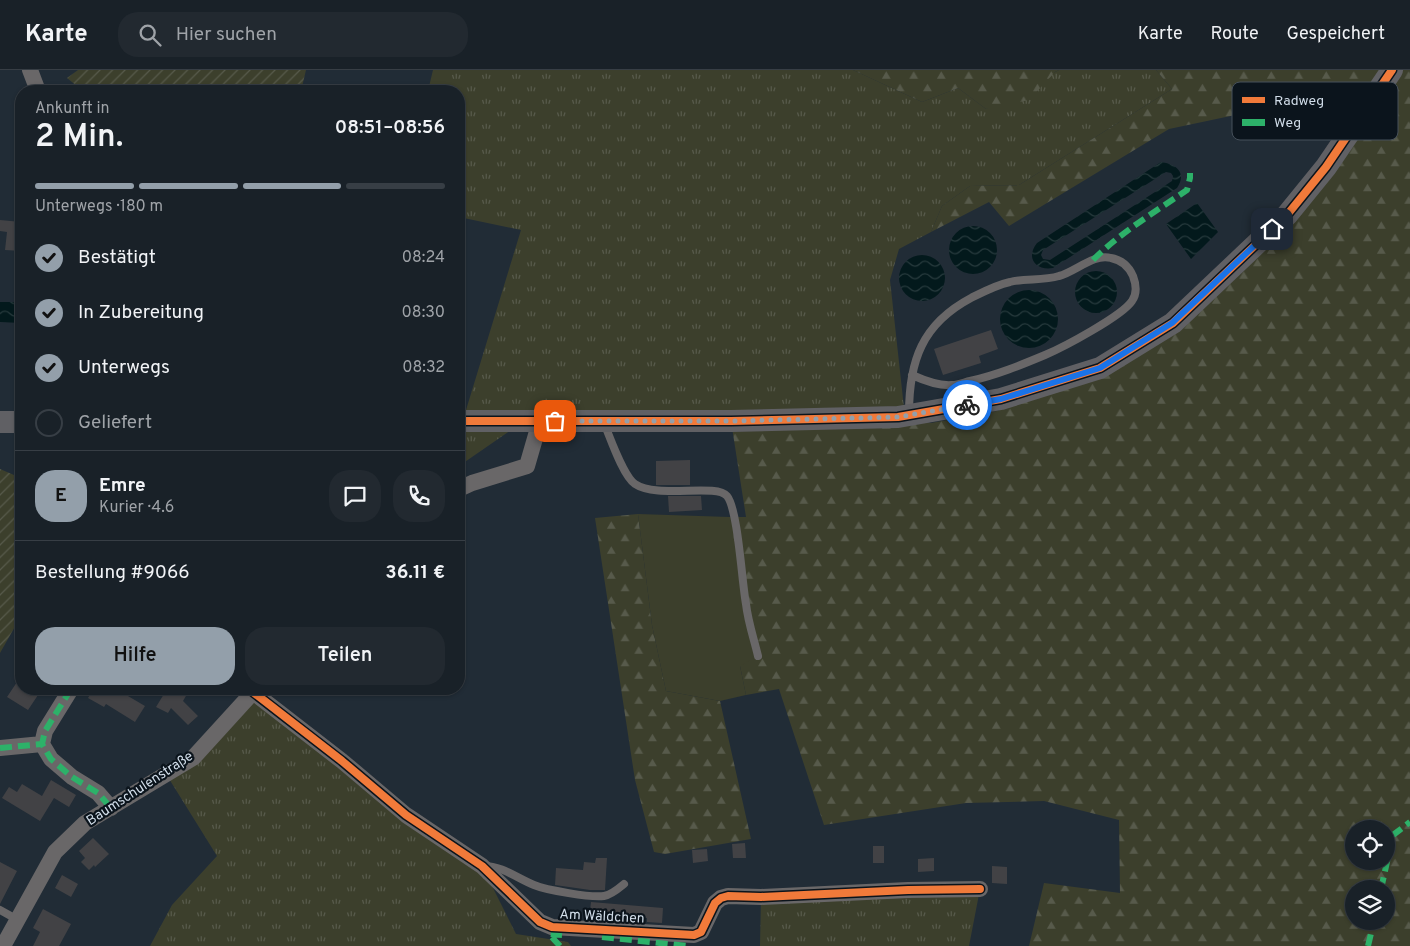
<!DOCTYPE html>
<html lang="de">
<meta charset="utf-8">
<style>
:root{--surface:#192128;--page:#222930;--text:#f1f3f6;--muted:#9fa3a8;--line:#373e45;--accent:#939faa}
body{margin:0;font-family:Overpass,sans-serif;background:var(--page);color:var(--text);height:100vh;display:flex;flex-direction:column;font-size:19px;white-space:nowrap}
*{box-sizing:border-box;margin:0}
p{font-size:16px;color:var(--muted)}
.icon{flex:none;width:28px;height:28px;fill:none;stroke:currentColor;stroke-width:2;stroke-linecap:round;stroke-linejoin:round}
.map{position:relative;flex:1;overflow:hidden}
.drawer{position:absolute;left:15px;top:15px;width:450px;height:610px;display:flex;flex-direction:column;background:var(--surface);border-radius:20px;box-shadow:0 1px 4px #0004,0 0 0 1px var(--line)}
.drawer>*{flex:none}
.fabs{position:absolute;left:1345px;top:750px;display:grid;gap:10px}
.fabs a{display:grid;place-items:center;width:50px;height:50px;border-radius:50%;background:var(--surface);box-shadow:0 1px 4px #0004,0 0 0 1px var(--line);font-size:25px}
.pin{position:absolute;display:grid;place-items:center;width:42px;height:42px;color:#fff;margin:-21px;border-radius:10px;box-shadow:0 2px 8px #0006}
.courier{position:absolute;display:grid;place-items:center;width:50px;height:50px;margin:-25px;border:4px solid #1a73e8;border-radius:50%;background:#fff;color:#222;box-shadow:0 1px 6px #0007}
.summary em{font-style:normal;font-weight:600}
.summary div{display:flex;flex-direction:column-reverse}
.summary{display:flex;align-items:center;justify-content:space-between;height:85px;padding:0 20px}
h1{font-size:32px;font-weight:600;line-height:38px}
.bar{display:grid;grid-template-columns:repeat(4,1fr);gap:8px 5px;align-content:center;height:60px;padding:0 20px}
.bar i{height:6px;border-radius:4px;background:var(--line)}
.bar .on{background:var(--accent)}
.bar p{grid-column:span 4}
.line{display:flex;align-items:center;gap:12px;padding:0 20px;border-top:1px solid var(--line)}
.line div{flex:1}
.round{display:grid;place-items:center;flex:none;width:52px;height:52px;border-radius:20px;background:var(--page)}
ol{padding:0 20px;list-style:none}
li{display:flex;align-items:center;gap:15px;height:55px}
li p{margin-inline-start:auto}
li .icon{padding:5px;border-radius:50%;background:var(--accent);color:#111;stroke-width:4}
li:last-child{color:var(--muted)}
li i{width:28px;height:28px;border:2px solid var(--line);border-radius:50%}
.cta{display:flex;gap:10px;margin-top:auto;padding:10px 20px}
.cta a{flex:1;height:58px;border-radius:20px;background:var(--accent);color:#111;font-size:20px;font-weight:600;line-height:58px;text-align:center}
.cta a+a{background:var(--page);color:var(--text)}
header{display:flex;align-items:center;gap:30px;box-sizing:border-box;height:70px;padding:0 25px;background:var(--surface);border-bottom:1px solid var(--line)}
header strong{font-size:24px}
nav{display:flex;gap:28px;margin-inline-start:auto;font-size:18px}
.search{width:350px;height:45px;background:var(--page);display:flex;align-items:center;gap:12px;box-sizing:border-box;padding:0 18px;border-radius:20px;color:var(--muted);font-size:19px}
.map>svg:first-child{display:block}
.grass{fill:url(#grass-tufts)}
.forest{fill:url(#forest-firs);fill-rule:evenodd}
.garden{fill:url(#garden-furrows)}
.pitch{fill:#3c3f2c}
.water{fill:url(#water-waves);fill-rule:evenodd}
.building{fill:#424245}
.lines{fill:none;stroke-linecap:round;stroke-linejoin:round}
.lane{stroke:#696768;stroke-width:8}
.street{stroke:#696768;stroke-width:16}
.secondary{stroke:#606064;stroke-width:22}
.quiet{stroke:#2db169;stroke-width:6;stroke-dasharray:12 6;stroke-linecap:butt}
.cycleway-casing{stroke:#0b141c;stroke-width:11}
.cycleway{stroke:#f17a3a;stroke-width:8}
.done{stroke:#939faa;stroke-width:5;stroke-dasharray:0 9}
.route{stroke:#1a73e8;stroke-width:6}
.labels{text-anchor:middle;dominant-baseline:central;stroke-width:4.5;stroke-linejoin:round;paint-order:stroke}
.street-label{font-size:14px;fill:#d1dde9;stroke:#0b141c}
.key{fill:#0b141c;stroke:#46505a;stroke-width:1}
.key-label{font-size:14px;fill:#d1dde9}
</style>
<header>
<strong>Karte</strong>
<div class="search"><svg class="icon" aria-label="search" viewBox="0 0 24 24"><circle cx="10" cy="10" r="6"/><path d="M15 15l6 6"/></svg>Hier suchen</div>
<nav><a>Karte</a><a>Route</a><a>Gespeichert</a></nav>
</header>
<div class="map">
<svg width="1410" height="876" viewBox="0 0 1410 876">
<defs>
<pattern id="grass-tufts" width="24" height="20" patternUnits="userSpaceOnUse" patternTransform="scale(1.25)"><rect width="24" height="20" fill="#3c3f2c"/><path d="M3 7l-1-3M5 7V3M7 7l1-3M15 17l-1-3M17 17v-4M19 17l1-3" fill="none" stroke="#575a4b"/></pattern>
<pattern id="forest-firs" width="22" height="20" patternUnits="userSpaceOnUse" patternTransform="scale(1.25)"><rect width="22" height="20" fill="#3c3f2c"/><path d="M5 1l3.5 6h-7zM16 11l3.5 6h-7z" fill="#575a4b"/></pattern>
<pattern id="garden-furrows" width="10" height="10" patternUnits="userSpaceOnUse" patternTransform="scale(1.25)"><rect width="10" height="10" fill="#3c3f2c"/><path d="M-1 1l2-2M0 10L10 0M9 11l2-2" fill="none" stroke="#575a4b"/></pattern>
<pattern id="water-waves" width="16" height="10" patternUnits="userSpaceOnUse" patternTransform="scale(1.25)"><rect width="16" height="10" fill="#03191c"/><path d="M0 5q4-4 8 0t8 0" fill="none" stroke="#273a3d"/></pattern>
</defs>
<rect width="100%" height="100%" fill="#212c36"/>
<!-- grass -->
<path class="grass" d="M433 0H853L922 32 958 18 986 39 1059 0H1156L1172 19 1019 115 970 116 942 136 931 162 899 179 890 210 904 338 676 341 466 340 521 160 459 147V21H428Z
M468 360H511L459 396V363Z
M253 622 482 796 516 864 568 872 571 876H150L172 835 217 786 166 704Z
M980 819 969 876H760L761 827Z"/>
<!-- forest -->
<path class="forest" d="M853 0H1059L1055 2 1029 30 986 39 958 18 922 32Z
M1156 0H1410V876H1029L1044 813 1120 823 1119 750 1044 731 966 733 824 755 779 619 746 625 740 596 730 447H746L731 351 898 347 931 353 997 341 1102 307 1178 259 1371 33 1342 28 1299 69 1288 34 1169 59 1009 156 989 132 931 162 942 136 970 116 1019 115 1172 19ZM1354 759H1386V791H1354ZM1354 819H1386V851H1354Z
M638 444 652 555 666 621 720 631 751 769 665 784 654 782 635 710 595 448Z"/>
<!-- garden -->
<path class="garden" d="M78 0H306L301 21H83L67 8Z
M0 399 21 408V546L0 583Z"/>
<!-- pitch -->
<path class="pitch" d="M638 444 730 447 755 587 740 596 746 625 720 631 666 621 652 555Z"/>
<!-- water -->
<path class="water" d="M1161 92C1177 94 1187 103 1177 118L1053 198C1036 201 1025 188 1037 173ZM1166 102 1171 103 1173 106 1172 111 1050 190 1043 189 1041 185 1043 180Z
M1197 133 1218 162 1191 189 1166 154Z
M949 180a24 24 0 1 1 48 0a24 24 0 1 1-48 0Z
M899 208a23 23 0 1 1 46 0a23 23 0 1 1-46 0Z
M1075 222a21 21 0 1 1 42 0a21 21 0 1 1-42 0Z
M1000 249a29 29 0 1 1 58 0a29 29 0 1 1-58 0Z
M0 232H21V253L0 252Z"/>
<!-- building -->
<path class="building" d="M0 150 21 152V181L5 180 7 162 0 161Z
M991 260 998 279 979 286 981 293 943 305 934 279Z
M690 390V415H656V391Z
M668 426H701L702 440 669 442Z
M21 606V619H42L28 640 7 627Z
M93 619H116L145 636 135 652 106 634 104 637 88 628Z
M167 619H190L183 631 198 646 188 655 171 638 168 643 156 637Z
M51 710 76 725 69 737 54 728 40 751 2 728 9 717 17 722 22 714 42 726Z
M93 768 109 784 95 797 94 795 89 800 81 792 85 788 79 781Z
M745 773 746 788H733L732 774Z
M873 776H884V793H873Z
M707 779 708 791 693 793 692 780Z
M596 788H607L605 820H590L555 815 556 798 583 800 584 792 595 793Z
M934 788V801L918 802V789Z
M0 792 17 801 0 834Z
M992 796 1007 797V814L992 813Z
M62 805 78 814 71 827 55 818Z
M591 832 663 838 662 853 647 852V848L604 844V850L589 849Z
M43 839 71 854 59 876H33L40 862 33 858Z"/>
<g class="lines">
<!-- lane -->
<path class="lane" d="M909 344C909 291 922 254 971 228 983 222 996 215 1010 212 1025 208 1043 211 1059 206 1075 202 1094 183 1111 188 1122 190 1129 197 1133 206 1136 214 1137 224 1132 231 1122 246 1064 277 1045 285 1021 295 997 305 970 311 965 312 958 315 952 315 940 316 923 310 912 305
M604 353C610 367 623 406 635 414 657 429 716 413 727 426 738 439 742 514 746 534 748 552 754 569 758 586
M484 796C502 796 517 808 534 815 546 820 591 828 604 826 611 825 618 819 624 814
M0 840 18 850"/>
<!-- street -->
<path class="street" d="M30 0 38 21
M459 419 472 413 527 396 538 358 539 351
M71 619 45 661 42 674 51 689 72 707 98 723 111 738
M253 622 342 691 406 745 482 796 540 852 552 857 694 865 701 862 715 833 721 828 728 826 761 827 908 820 980 819
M0 678 42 674
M3 876 55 782 85 753 193 688 256 619"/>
<!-- secondary -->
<path class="secondary" d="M459 351H731L898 347 1001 329 1100 298 1173 253 1287 145 1326 97 1392 0
M0 352H21"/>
<!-- quiet -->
<path class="quiet" d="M1093 190C1121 162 1155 142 1187 120L1190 108V103
M71 619 45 661 42 674 51 689 72 707 98 723 111 738
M0 678 42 674
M1381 819 1393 765 1410 752
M602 867 688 876
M560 876 549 864 562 865
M1368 876 1374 851"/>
<defs>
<path id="cycleway" d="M459 351H731L898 347 1001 329 1100 298 1173 253 1287 145 1326 97 1392 0
M253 622 342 691 406 745 482 796 540 852 552 857 694 865 701 862 715 833 721 828 728 826 761 827 908 820 980 819"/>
</defs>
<!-- cycleway casing -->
<use href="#cycleway" class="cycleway-casing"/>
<!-- cycleway -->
<use href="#cycleway" class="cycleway"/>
</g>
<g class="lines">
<!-- done -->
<path class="done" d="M555 351H731L898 347 967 335"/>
<!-- route -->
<path class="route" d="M967 335 1001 329 1100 298 1172 253 1272 159"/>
</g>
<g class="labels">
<!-- street labels -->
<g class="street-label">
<text transform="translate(140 719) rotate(-33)">Baumschulenstraße</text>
<text transform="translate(602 847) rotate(3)">Am Wäldchen</text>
</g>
</g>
<!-- legend -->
<rect x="1232" y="12" width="166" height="58" rx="8" class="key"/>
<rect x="1242" y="27" width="23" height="6" fill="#f17a3a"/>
<rect x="1242" y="49" width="23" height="7" fill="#2db169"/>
<g class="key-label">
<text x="1274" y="35">Radweg</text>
<text x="1274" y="57">Weg</text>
</g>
</svg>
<div class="fabs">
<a><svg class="icon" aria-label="locate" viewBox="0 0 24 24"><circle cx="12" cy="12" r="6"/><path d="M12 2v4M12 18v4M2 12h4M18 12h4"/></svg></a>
<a><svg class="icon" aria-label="layers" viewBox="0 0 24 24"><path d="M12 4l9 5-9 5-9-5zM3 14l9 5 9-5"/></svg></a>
</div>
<div class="pin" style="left:555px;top:351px;background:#ea580c"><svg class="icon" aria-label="bag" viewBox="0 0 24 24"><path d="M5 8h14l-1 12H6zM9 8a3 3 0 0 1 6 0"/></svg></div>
<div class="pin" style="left:1272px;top:159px;background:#1f2937"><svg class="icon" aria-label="home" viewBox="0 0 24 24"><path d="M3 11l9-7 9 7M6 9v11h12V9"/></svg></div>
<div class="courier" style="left:967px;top:335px"><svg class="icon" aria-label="bike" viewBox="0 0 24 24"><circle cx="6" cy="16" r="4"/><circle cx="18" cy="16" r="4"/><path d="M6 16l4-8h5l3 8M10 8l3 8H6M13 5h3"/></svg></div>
<section class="drawer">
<div class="summary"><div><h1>2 Min.</h1><p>Ankunft in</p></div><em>08:51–08:56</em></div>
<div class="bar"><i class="on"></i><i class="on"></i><i class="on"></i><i></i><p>Unterwegs · 180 m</p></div>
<ol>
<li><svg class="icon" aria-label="check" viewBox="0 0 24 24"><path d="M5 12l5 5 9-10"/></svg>Bestätigt<p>08:24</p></li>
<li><svg class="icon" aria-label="check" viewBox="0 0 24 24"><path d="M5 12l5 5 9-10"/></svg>In Zubereitung<p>08:30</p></li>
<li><svg class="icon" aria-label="check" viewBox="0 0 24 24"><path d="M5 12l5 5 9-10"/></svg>Unterwegs<p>08:32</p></li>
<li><i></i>Geliefert</li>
</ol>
<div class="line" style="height:90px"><b class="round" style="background:var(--accent);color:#111">E</b><div><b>Emre</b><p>Kurier · 4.6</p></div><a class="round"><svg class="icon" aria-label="chat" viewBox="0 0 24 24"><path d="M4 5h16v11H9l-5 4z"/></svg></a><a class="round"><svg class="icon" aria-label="phone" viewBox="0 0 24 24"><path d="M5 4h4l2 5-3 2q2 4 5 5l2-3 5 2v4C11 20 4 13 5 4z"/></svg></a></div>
<div class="line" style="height:65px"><div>Bestellung #9066</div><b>36.11 €</b></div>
<div class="cta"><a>Hilfe</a><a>Teilen</a></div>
</section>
</div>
